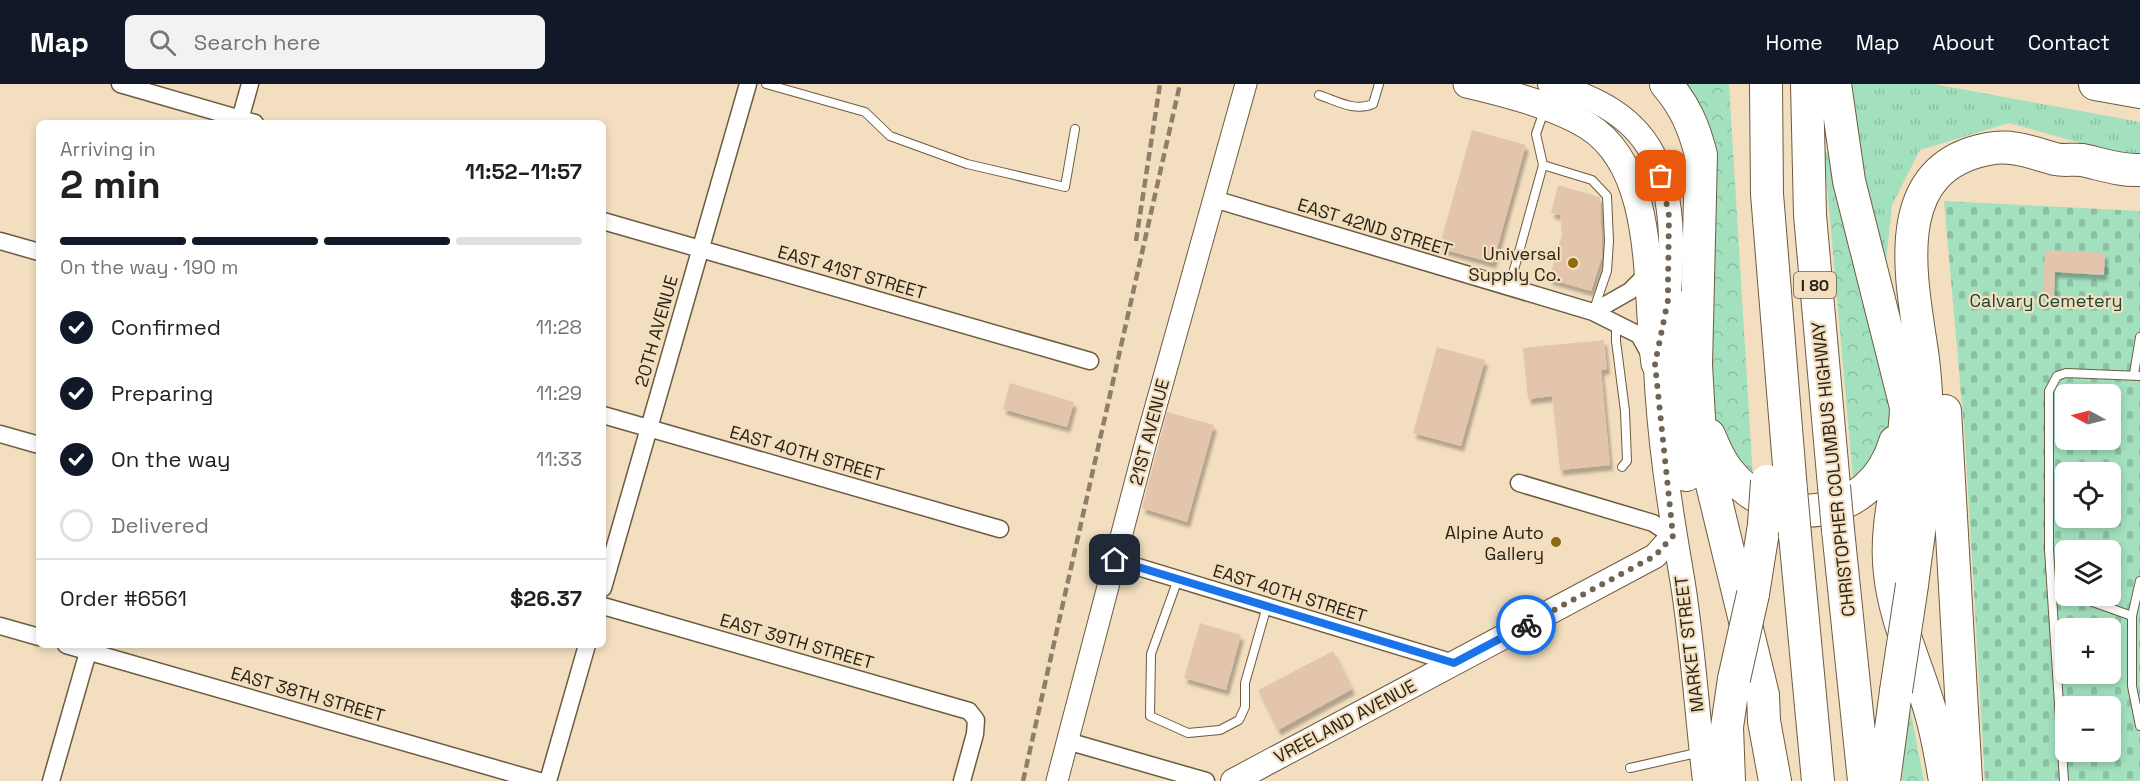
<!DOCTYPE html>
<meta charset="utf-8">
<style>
:root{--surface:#fff;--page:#f2f2f2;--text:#202124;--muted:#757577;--line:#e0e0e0;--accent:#111827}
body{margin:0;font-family:"Space Grotesk",sans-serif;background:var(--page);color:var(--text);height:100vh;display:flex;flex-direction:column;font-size:22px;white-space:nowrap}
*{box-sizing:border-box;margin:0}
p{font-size:20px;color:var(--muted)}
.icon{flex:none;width:33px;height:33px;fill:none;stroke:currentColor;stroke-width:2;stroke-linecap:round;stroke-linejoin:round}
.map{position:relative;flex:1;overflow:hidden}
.side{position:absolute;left:36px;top:36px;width:570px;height:528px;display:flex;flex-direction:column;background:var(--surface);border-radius:9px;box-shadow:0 3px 9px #0003}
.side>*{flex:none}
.needle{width:39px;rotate:277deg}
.controls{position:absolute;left:2055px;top:300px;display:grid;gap:12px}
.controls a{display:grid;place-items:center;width:66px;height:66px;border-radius:9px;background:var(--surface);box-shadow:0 3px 9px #0003;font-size:30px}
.pin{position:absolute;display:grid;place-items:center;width:51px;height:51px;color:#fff;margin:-26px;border-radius:12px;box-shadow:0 3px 9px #0006}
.courier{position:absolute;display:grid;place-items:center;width:60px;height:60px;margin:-30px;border:4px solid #1a73e8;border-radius:50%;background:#fff;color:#222;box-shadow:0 2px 8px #0007}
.headline em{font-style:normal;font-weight:700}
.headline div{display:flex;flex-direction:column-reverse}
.headline{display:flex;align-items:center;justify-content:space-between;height:102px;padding:0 24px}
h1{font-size:39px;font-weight:700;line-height:45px}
.bar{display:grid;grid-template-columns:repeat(4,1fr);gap:9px 6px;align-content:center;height:72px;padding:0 24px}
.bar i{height:8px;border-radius:4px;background:var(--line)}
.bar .current{background:var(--accent)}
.bar p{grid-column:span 4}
.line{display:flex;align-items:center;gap:15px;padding:0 24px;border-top:2px solid var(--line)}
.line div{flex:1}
ol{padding:0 24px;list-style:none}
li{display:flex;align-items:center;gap:18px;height:66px}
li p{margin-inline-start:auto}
li .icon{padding:6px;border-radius:50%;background:var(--accent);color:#fff;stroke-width:4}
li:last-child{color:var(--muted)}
li i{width:33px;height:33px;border:3px solid var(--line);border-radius:50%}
header{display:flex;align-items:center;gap:36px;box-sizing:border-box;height:84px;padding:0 30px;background:var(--accent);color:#fff}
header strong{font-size:28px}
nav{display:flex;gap:33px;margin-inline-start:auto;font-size:21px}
.search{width:420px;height:54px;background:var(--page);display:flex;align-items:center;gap:15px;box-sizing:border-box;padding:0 21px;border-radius:9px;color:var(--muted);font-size:22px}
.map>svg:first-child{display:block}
.grass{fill:url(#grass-tufts)}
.forest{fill:url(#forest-crowns)}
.cemetery{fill:url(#cemetery-stones);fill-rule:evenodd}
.building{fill:#e3c5ad;filter:url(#shadow)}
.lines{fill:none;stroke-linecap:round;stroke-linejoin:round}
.service-casing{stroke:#6d5b3f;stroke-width:10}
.minor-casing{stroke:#6d5b3f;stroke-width:19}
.tertiary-casing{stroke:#6d5b3f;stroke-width:23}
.secondary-casing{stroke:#6d5b3f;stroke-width:26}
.primary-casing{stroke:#6d5b3f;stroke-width:29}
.motorway-casing{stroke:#6d5b3f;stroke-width:34}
.service{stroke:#fff;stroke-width:8}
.minor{stroke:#fff;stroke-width:16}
.tertiary{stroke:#fff;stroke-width:21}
.secondary{stroke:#fff;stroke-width:24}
.primary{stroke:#fff;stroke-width:27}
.motorway{stroke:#fff;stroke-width:32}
.rail{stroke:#8d7f69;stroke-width:4.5;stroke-dasharray:9 4.5;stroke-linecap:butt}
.motorway-bridge-casing{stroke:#6d5b3f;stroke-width:34;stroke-linecap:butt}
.motorway-bridge{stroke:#fff;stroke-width:32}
.done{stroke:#706552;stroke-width:6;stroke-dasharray:0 10.8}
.route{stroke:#1a73e8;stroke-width:8}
.poi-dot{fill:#8e6b0f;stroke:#f3dfbf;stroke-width:2}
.labels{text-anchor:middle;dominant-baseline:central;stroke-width:4.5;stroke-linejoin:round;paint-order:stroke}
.shield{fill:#f3dfbf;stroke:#665b49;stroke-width:1.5}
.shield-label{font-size:16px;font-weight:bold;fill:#2a2317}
.street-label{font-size:18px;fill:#2a2317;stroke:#f3dfbf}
.poi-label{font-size:18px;fill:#2a2317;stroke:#f3dfbf;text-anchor:end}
.park-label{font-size:18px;fill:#1b4631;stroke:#f3dfbf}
</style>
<header>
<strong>Map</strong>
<div class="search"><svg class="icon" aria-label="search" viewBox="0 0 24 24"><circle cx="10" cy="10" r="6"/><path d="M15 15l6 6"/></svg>Search here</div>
<nav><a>Home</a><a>Map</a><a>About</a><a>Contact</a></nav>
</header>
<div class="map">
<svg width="2140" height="697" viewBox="0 0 2140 697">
<defs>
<pattern id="grass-tufts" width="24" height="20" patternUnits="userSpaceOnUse" patternTransform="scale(1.5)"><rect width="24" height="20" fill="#a2e0be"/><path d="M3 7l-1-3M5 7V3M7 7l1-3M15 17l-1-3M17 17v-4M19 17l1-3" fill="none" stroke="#8cc0a3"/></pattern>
<pattern id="forest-crowns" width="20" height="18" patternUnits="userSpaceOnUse" patternTransform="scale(1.5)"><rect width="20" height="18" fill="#a2e0be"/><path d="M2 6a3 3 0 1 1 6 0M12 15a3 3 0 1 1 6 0" fill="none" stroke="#8cc0a3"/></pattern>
<pattern id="cemetery-stones" width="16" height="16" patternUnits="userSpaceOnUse" patternTransform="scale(1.5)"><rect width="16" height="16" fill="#a2e0be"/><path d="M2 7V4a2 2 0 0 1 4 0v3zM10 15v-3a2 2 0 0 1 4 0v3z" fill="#8cc0a3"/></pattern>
<filter id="shadow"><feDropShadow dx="3" dy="5.5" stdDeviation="1.5" flood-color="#0004"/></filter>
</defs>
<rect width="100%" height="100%" fill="#f3dfbf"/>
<!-- grass -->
<path class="grass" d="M1843 0H1934L2140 38V72L2135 74 2009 39 1920 66 1892 121 1885 187Z"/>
<!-- forest -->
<path class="forest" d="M1684 0H1729L1753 395 1722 365 1715 341Z
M1824 68H1832L1881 265 1892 332 1886 361 1854 405Z
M1908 615 1924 697H1902Z"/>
<!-- cemetery -->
<path class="cemetery" d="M1944 117 2140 127V697H1985L1965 355ZM2066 310H2110V356H2066ZM2066 388H2110V434H2066ZM2066 466H2110V512H2066ZM2066 544H2110V590H2066ZM2066 622H2110V668H2066Z"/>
<!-- building -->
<path class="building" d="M1472 46 1526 61 1493 179 1439 164Z
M1558 101 1600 113 1602 173 1591 207 1549 195 1562 151 1560 131 1551 129Z
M2045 166 2105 169 2104 191 2055 188 2054 214 2042 213Z
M1604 256 1607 285 1601 286 1610 381 1560 386 1552 312 1528 315 1523 264Z
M1437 263 1485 276 1461 362 1413 349Z
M1010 299 1074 318 1067 343 1003 325Z
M1167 328 1214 341 1187 438 1142 424Z
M1200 539 1241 551 1226 606 1184 594Z
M1333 567 1352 605 1278 646 1258 606Z"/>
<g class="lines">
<defs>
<path id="service" d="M766 0 865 28 890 52 967 80 1065 103 1075 45
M1319 11C1337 17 1355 28 1373 20L1379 0
M1543 81 1592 96 1607 112 1609 157 1607 187 1594 225
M1509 204 1543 81 1536 50 1545 24
M1616 240V257L1625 327 1627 377 1622 383
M2134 290 2140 253
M1178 495 1151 570 1150 632 1188 649 1220 646 1239 636 1245 623V599L1267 522
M2052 503 2066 508
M2076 512 2132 532 2140 497
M2132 532V602L2140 642
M1630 684 1701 668
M2064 697 2049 466V307L2057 292 2066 289 2140 292"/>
<path id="minor" d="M120 0 255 39
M239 39 250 0
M1214 115 1593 228 1639 251 1649 269
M603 137 1090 277
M0 157 39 168
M1593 228 1630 207 1647 190
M603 331 1000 445
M0 350 39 361
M1519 399 1653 439 1673 452
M1115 476 1454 579
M603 504 748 0
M603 522 969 627 976 636 975 650 962 697
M0 542 39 553
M66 561 539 697
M1067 657 1206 697
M51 697 90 561
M548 697 587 561"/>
<path id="tertiary" d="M1057 697 1147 354 1246 0"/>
<path id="secondary" d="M1550 0C1595 13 1637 33 1656 77 1674 118 1673 172 1668 216 1666 238 1655 261 1656 283 1659 354 1670 424 1682 494 1693 561 1697 630 1705 697
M1233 697 1655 472 1673 452"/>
<path id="primary" d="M1467 0C1502 8 1558 23 1588 42 1658 86 1645 206 1655 280"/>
<path id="motorway" d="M1666 0C1685 22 1694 43 1701 71L1696 281 1700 351 1763 611 1764 637 1775 697
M1766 0 1767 110 1791 406
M1807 0 1810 131 1834 402
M1835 0 1849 97 1906 323C1905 380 1883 434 1890 490 1895 537 1917 581 1930 626 1937 649 1941 673 1945 697
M2095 0 2140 8
M1668 216 1675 330 1686 391
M1945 327 1966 697
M1709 351C1714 363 1720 377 1728 387 1778 450 1872 436 1895 358
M1838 446 1864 697
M1795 451 1818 697
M1912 501C1918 451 1928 398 1927 348 1927 323 1926 299 1923 275 1913 201 1883 85 1988 65 2012 60 2033 69 2055 75 2064 77 2073 75 2082 76 2101 80 2120 87 2140 86
M1753 510 1764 441
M1729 697 1727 643 1734 595
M1884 697 1896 607"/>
</defs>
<!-- service casing -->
<use href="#service" class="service-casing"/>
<!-- minor casing -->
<use href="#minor" class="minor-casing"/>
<!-- tertiary casing -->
<use href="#tertiary" class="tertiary-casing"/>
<!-- secondary casing -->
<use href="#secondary" class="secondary-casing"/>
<!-- primary casing -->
<use href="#primary" class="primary-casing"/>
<!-- motorway casing -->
<use href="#motorway" class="motorway-casing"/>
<!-- service -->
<use href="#service" class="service"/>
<!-- minor -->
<use href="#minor" class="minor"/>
<!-- tertiary -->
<use href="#tertiary" class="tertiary"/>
<!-- secondary -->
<use href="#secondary" class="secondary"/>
<!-- primary -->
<use href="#primary" class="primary"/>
<!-- motorway -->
<use href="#motorway" class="motorway"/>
<!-- rail -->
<path class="rail" d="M1136 157 1160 0
M1023 697 1180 0"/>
<defs>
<path id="motorway-bridge" d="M1834 402 1838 446
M1791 406 1795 451
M1764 441 1767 397
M1734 595 1753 510
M1896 607 1912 501"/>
</defs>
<!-- motorway-bridge casing -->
<use href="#motorway-bridge" class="motorway-bridge-casing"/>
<!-- motorway-bridge -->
<use href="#motorway-bridge" class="motorway-bridge"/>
</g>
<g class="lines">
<!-- done -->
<path class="done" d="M1526 541 1655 472 1673 452 1655 280 1668 216V197L1669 132 1661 92"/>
<!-- route -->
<path class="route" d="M1115 476 1454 579 1526 541"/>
</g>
<!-- markers -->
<g class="poi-dot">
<circle cx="1573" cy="179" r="6"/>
<circle cx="1556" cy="458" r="6"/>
</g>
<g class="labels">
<!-- shield labels -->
<rect class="shield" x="1794" y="188" width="42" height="26" rx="4.5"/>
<g class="shield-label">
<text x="1815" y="201">I 80</text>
</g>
<!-- street labels -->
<g class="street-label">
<text transform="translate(1375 143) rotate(17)">EAST 42ND STREET</text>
<text transform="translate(852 188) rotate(16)">EAST 41ST STREET</text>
<text transform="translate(656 247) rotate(-74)">20TH AVENUE</text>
<text transform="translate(1149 348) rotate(-75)">21ST AVENUE</text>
<text transform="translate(807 369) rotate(16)">EAST 40TH STREET</text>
<text transform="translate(1833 385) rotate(-96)">CHRISTOPHER COLUMBUS HIGHWAY</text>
<text transform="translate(1290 509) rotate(17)">EAST 40TH STREET</text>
<text transform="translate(797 557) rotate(16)">EAST 39TH STREET</text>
<text transform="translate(1689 560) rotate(-97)">MARKET STREET</text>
<text transform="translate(308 610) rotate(16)">EAST 38TH STREET</text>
<text transform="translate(1345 637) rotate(-28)">VREELAND AVENUE</text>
</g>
<!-- poi labels -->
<g class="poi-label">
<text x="1561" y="169">Universal<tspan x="1561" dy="21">Supply Co.</tspan></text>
<text x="1544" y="448">Alpine Auto<tspan x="1544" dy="21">Gallery</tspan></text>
</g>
<!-- park labels -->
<g class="park-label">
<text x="2046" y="216">Calvary Cemetery</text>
</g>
</g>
</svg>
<div class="controls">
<a><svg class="needle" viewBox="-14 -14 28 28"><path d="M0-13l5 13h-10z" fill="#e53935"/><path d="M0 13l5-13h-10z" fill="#757577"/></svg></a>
<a><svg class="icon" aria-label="locate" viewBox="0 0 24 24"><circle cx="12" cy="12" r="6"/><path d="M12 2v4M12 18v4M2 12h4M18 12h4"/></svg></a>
<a><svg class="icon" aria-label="layers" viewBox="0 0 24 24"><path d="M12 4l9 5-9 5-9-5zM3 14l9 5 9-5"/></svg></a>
<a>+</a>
<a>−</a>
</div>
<div class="pin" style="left:1661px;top:92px;background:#ea580c"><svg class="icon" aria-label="bag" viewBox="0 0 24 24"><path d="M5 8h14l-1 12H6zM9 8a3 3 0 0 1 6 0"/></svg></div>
<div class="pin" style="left:1115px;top:476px;background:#1f2937"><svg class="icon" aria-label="home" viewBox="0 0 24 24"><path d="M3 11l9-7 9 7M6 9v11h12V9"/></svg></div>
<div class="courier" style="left:1526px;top:541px"><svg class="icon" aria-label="bike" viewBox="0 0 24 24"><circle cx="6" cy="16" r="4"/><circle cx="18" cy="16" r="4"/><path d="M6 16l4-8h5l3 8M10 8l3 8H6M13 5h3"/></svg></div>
<section class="side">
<div class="headline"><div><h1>2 min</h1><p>Arriving in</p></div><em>11:52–11:57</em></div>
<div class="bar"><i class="current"></i><i class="current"></i><i class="current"></i><i></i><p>On the way · 190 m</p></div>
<ol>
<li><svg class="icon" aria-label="check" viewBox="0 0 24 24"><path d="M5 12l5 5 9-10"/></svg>Confirmed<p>11:28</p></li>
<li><svg class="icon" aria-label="check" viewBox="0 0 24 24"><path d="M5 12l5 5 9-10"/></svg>Preparing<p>11:29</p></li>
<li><svg class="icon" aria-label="check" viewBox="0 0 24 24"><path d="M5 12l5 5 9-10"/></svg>On the way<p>11:33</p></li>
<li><i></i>Delivered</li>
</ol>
<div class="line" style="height:78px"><div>Order #6561</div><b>$26.37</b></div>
</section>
</div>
